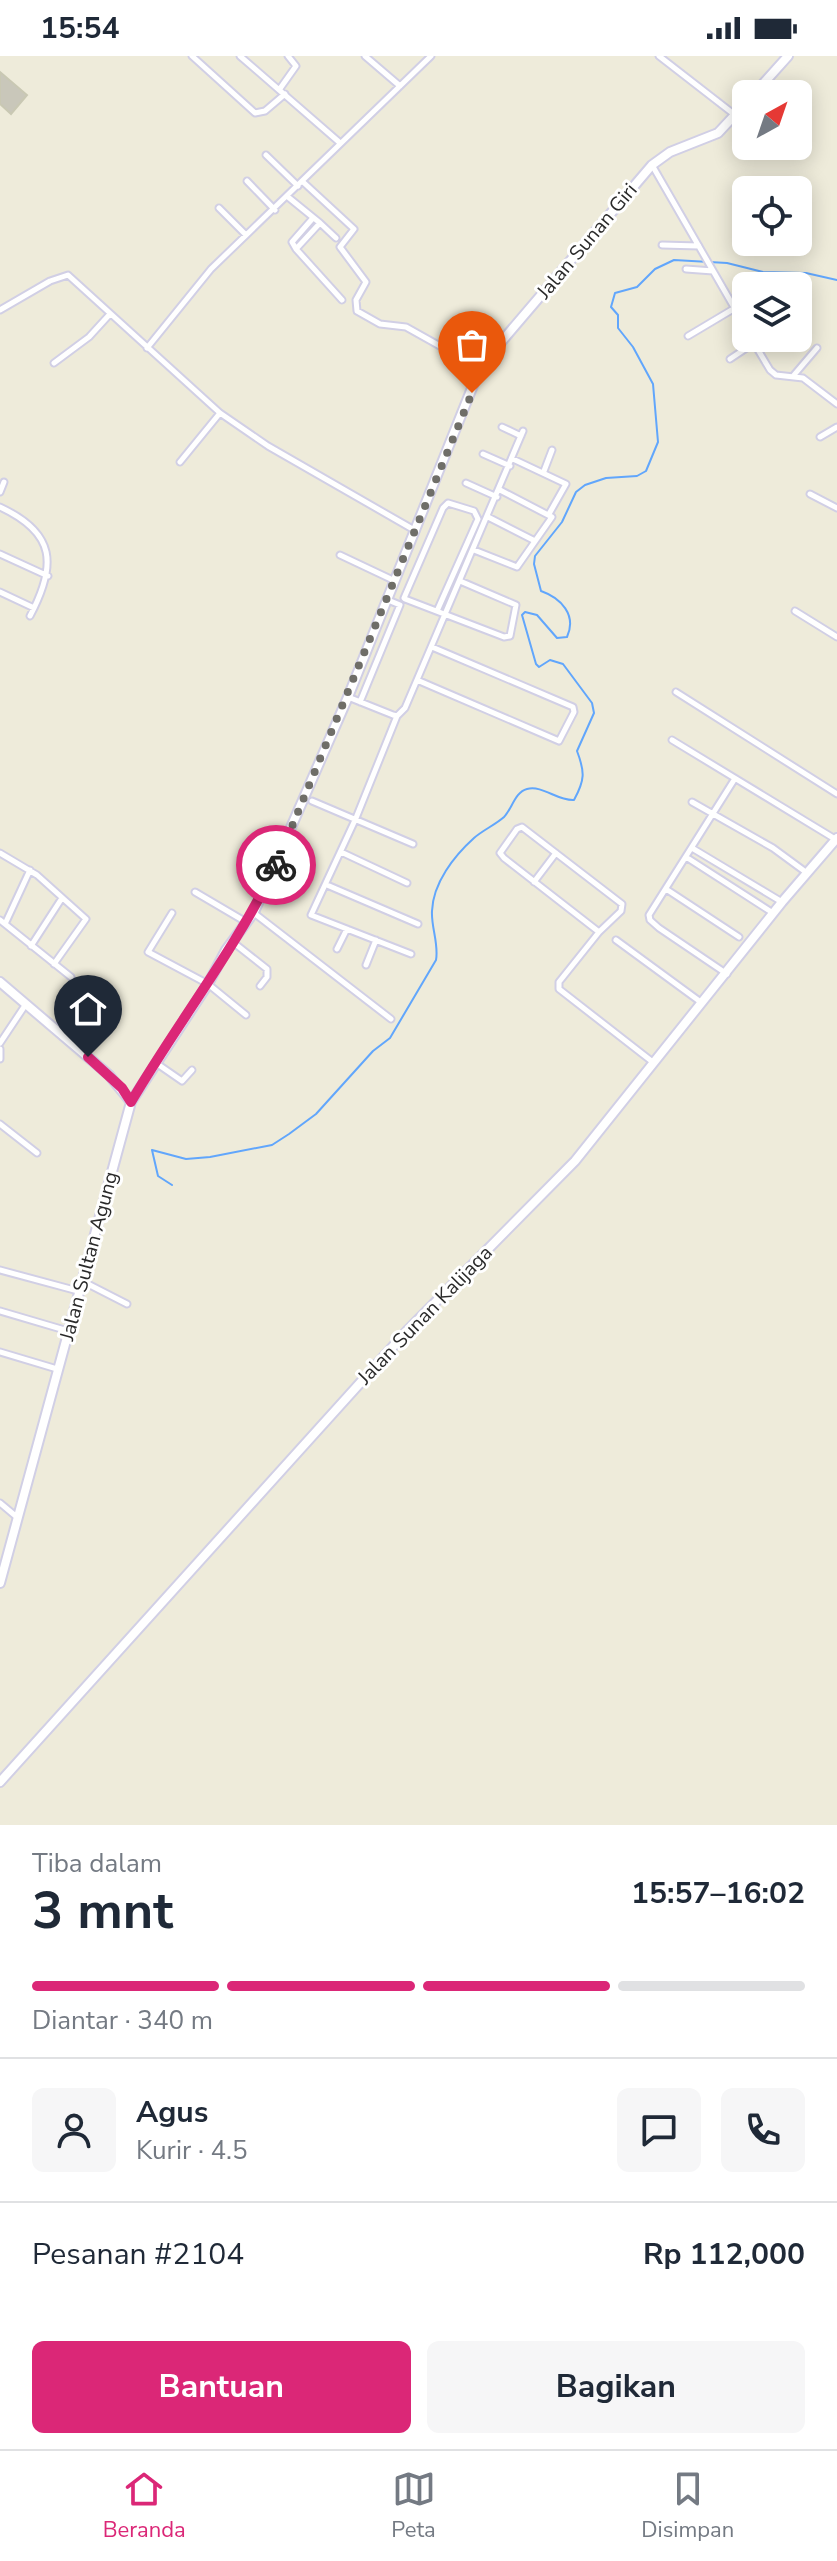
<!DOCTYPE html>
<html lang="id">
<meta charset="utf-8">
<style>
:root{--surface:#fff;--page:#f6f6f7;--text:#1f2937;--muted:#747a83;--line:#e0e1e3;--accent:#db2777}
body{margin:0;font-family:"Nunito Sans",sans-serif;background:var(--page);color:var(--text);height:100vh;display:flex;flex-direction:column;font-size:30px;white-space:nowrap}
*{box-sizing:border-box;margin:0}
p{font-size:26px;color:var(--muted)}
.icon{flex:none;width:44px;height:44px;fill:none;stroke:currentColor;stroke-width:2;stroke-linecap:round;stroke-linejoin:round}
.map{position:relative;height:1769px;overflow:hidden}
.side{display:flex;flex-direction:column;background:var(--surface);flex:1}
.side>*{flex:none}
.needle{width:52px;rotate:40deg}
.fabs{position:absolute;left:732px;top:24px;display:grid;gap:16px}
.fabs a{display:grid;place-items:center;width:80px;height:80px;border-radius:12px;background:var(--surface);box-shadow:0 4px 20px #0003;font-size:40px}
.pin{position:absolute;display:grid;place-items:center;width:68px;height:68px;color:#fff;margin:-82px -34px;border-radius:50% 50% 50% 0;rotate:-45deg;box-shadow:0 0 8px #0007}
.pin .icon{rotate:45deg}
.courier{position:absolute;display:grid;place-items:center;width:80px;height:80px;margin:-40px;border:6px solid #db2777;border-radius:50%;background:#fff;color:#222;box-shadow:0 2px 10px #0007}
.overview em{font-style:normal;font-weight:700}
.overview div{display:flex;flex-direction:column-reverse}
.overview{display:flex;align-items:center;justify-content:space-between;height:136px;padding:0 32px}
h1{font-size:52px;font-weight:700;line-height:60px}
.bar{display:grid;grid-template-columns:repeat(4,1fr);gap:12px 8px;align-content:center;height:96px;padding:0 32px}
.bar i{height:10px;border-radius:6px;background:var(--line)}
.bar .on{background:var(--accent)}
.bar p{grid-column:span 4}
.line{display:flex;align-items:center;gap:20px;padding:0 32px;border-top:2px solid var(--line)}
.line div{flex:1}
.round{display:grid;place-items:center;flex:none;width:84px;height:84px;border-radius:12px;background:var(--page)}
.action{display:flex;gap:16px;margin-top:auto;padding:16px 32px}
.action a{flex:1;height:92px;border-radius:12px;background:var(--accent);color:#fff;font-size:32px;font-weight:700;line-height:92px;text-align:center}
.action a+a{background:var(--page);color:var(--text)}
.status{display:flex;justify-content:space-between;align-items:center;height:56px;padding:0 40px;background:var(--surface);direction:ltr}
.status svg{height:22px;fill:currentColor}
.menu{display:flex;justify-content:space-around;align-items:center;height:112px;border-top:2px solid var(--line);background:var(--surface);font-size:22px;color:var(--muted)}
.menu a{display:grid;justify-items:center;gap:4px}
.menu .on{color:var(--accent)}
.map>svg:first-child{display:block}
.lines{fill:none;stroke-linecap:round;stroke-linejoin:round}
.stream{stroke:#61a6fc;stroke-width:2}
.building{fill:#c9c7ba;stroke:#c9c8b3;stroke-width:2}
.street-casing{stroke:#d1cfe5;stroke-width:9}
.secondary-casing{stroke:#d1cfe5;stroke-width:12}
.street{stroke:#fff;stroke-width:5}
.secondary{stroke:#fff;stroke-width:8}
.done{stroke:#6f6e68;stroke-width:8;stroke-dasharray:0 14.4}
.route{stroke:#db2777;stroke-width:10}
.labels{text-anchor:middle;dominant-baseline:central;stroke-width:6;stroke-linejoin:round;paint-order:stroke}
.street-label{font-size:20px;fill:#2a2a2a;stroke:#fff}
</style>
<div class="status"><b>15:54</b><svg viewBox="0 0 49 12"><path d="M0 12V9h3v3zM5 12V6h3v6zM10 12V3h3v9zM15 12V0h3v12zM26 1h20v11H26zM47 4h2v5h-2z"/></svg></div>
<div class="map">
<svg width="837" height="1769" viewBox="0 0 837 1769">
<rect width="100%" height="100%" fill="#eeebda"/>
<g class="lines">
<!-- stream -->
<path class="stream" d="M172 1129 158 1120 152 1094 186 1103 210 1101 272 1089 289 1078 316 1058 373 995 390 982 436 904C439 888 431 871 432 855 433 827 454 800 474 782 483 774 495 769 504 761 512 753 515 736 527 733 543 729 557 745 574 744 585 724 585 716 577 695L594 657 592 647 563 608 550 604 539 611 536 608 522 559 525 556 537 559 557 582 567 581C577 559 561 542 541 535L534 508 535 500 562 466 576 436 585 429 606 422 637 420 646 415 658 386 653 328 633 291 618 272V259L611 251 615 237 637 231 655 213 674 204 727 207 763 216 806 217 837 224"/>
</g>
<!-- building -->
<path class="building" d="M0 16 27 39 11 58 0 48Z"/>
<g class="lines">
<defs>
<path id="street" d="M192 0 255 57 265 55 285 38
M240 0 339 86
M365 0 400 30
M659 0 735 59
M279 34 296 10 288 0
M266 99 298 130
M652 109 746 272
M247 125 275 154
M302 125 354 173 340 191 366 226 356 244 357 255 380 268 406 271 481 313
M288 141 320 167 296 193 342 244
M219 152 246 179
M320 167 336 182
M662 189 699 190
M296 193 292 186 313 162
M686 213 713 215
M0 254 50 225 68 219 220 357 268 390 416 475
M688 280 735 252
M751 282 770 314 776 319 803 322 837 348
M147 292 211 213 431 0
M730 303 754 287
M54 307 89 281 110 258
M794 319 817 292
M502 371 521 380
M820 381 837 371
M483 398 510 410
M513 403 566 428 549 458
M180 406 220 357
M544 415 552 394
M466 427 497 441
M0 436 4 426
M810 438 837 452
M0 451C56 477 57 509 30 560
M488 461 535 485
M474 494 517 511 552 461 500 434
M0 498 48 520
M340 499 395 525
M0 536 34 552
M437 555 478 463 474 455 448 447 443 452 404 542 405 543 504 581 510 580 516 549 460 525
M795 555 837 581
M417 624 559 685 574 656 573 651 432 591
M676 636 837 738
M348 641 393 659 397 660 405 652 523 375
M360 646 400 549 388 544
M397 660 356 762 311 859 411 898
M672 684 835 783
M312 745 413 788
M692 746 773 792 807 817
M692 792 782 846
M341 796 407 827
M0 797 37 819 86 863 54 908
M686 801 773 857
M534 826 556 797
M327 829 418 868
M666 833 739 881
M195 836 246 866
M172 857 148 896 208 928 246 959
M254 857 391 963
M0 864 71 921
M5 868 30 814
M599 876 621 855 622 848 522 771 517 773 500 797 504 802 599 876 559 926V933L654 1007
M616 884 702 947
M234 887 267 913V921L260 930
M31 890 62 842
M337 893 347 873
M366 909 376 884
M727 918 659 872 650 864 649 859 734 724
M0 987 26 948
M0 993V1003
M156 1007 182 1025 192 1014
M0 1068 37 1097
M0 1214 78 1235
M82 1225 127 1248
M0 1255 68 1275
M0 1296 57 1313
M0 1447 18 1462"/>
<path id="secondary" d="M754 38 788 0
M0 926 109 1019 131 1046 0 1527
M131 1046 208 928 226 894 254 856 348 641 478 317 490 299 652 109 670 96 718 77 746 47
M0 1726 407 1275 575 1105 782 846 837 782"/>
</defs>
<!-- street casing -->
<use href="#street" class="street-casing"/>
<!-- secondary casing -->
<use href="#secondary" class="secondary-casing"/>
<!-- street -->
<use href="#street" class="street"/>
<!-- secondary -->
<use href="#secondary" class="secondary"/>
</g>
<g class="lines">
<!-- done -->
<path class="done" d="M276 809 472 337"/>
<!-- route -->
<path class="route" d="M88 1001 122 1032 131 1046C178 966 236 893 276 809"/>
</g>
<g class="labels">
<!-- street labels -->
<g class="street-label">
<text transform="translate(587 185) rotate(-50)">Jalan Sunan Giri</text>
<text transform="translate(89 1200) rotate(-75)">Jalan Sultan Agung</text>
<text transform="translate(425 1259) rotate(-46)">Jalan Sunan Kalijaga</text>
</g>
</g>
</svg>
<div class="fabs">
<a><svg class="needle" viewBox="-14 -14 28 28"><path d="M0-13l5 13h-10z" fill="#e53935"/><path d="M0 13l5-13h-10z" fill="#747a83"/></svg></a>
<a><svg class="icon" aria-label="locate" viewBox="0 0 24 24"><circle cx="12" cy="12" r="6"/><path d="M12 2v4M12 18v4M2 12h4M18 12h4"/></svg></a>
<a><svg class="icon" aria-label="layers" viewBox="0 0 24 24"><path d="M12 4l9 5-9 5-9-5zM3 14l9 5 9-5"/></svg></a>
</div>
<div class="pin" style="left:472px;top:337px;background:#ea580c"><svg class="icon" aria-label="bag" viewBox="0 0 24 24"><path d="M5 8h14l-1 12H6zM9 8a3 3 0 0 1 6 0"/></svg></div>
<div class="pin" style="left:88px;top:1001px;background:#1f2937"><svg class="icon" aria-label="home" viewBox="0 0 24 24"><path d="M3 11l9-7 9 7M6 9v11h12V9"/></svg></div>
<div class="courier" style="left:276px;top:809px"><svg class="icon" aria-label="bike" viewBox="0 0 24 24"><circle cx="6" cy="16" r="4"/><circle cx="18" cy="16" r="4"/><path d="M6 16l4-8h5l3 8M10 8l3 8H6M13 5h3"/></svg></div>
</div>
<section class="side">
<div class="overview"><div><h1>3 mnt</h1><p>Tiba dalam</p></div><em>15:57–16:02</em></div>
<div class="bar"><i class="on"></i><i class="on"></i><i class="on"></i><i></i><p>Diantar · 340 m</p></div>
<div class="line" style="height:144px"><a class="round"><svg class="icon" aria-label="person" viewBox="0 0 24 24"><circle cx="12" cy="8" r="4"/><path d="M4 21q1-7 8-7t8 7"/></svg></a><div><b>Agus</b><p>Kurir · 4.5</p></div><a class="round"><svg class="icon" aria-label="chat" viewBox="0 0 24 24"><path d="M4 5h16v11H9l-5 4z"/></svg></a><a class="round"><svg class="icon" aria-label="phone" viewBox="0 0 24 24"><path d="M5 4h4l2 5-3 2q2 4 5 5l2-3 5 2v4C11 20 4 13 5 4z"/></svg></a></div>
<div class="line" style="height:104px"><div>Pesanan #2104</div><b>Rp 112,000</b></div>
<div class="action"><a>Bantuan</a><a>Bagikan</a></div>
</section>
<nav class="menu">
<a class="on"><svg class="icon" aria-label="home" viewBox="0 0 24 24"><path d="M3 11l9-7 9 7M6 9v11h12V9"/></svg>Beranda</a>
<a><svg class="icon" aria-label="map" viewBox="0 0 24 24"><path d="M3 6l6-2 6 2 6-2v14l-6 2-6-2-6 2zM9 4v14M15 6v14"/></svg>Peta</a>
<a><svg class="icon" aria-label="saved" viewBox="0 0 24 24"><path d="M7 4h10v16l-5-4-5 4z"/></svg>Disimpan</a>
</nav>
